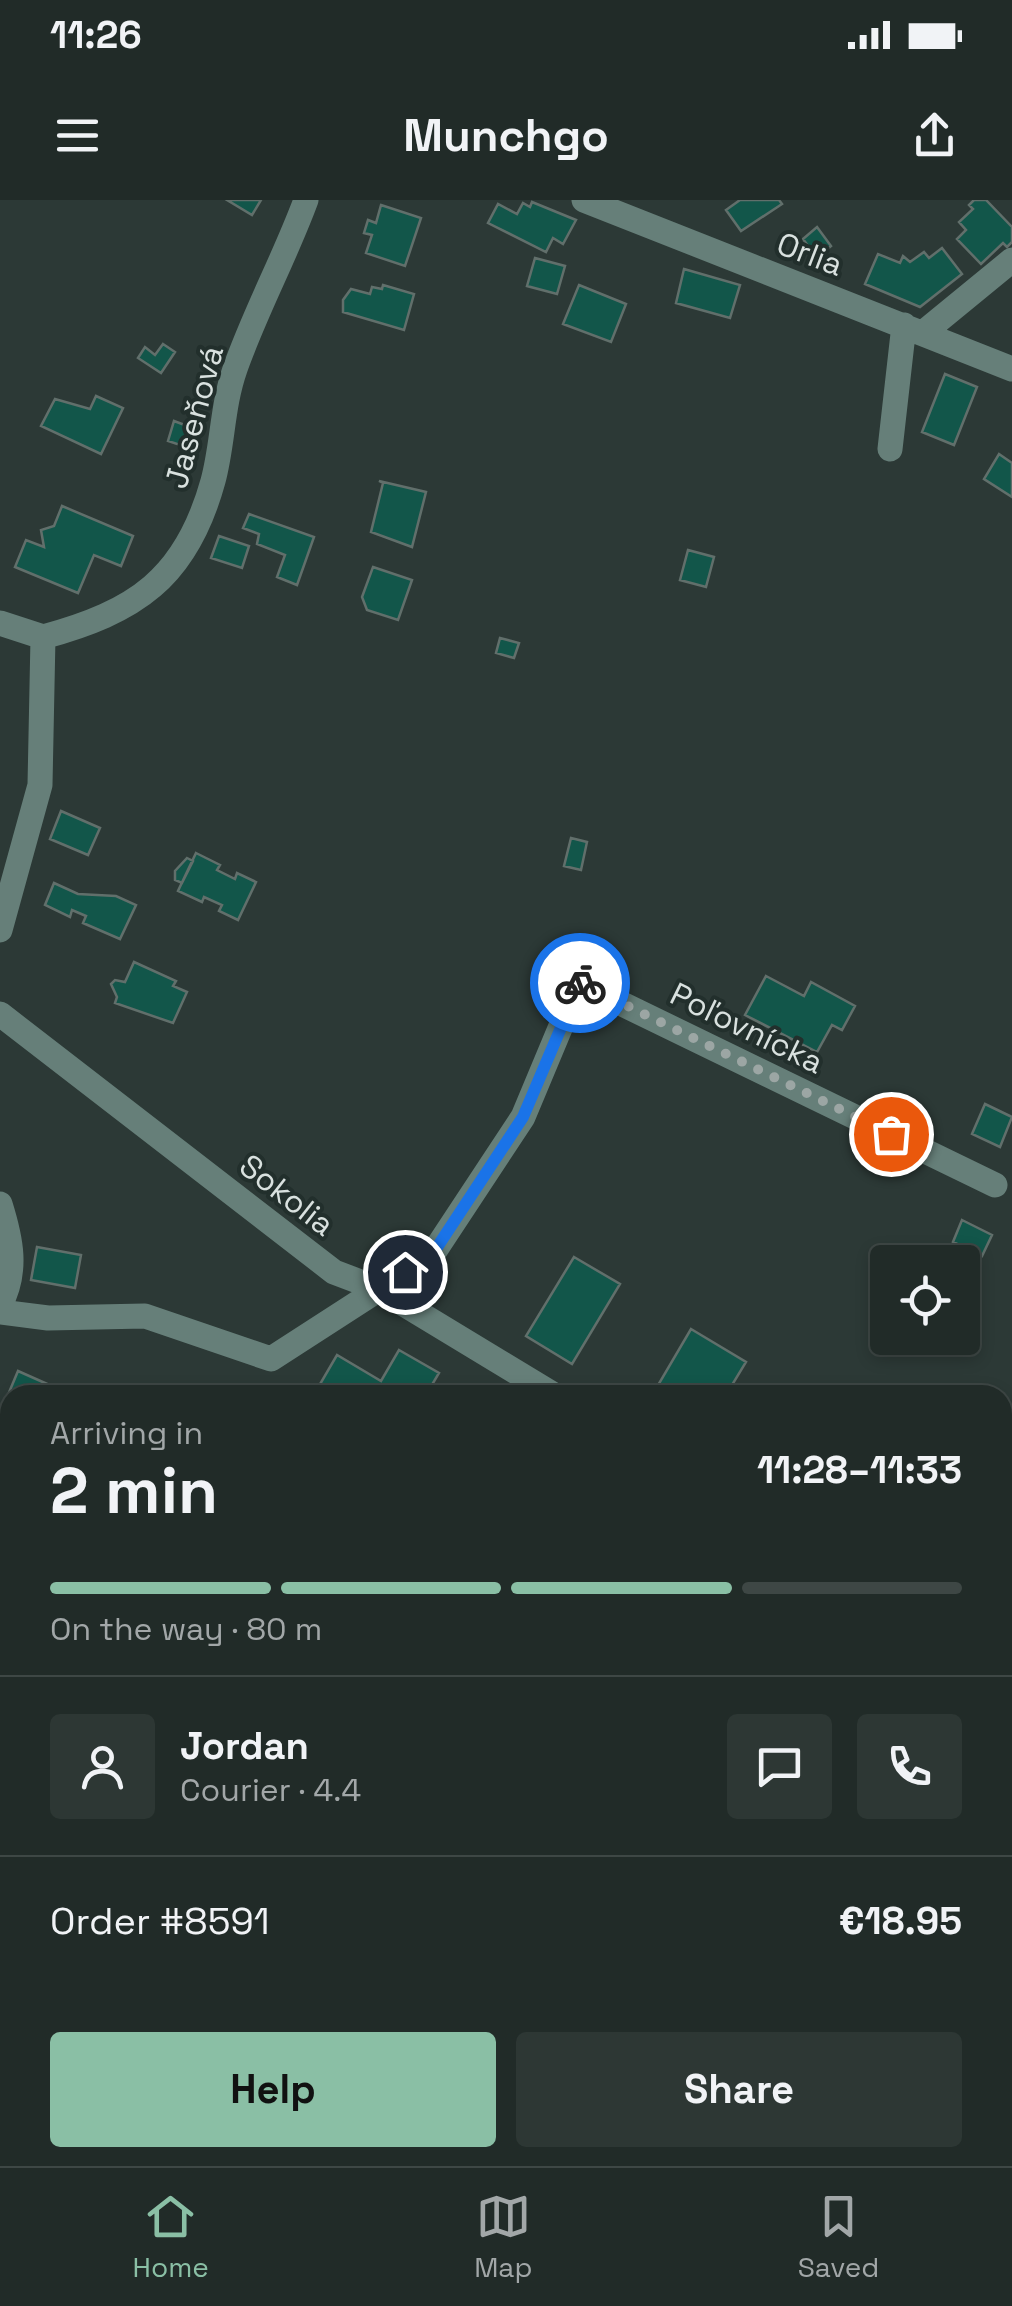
<!DOCTYPE html>
<meta charset="utf-8">
<style>
:root{--surface:#212b28;--page:#2d3734;--text:#f1f3f6;--muted:#a2a7a8;--line:#3e4745;--accent:#8abfa5}
body{margin:0;font-family:"Space Grotesk",sans-serif;background:var(--page);color:var(--text);height:100vh;display:flex;flex-direction:column;font-size:38px;white-space:nowrap}
*{box-sizing:border-box;margin:0}
p{font-size:32px;color:var(--muted)}
.icon{flex:none;width:55px;height:55px;fill:none;stroke:currentColor;stroke-width:2;stroke-linecap:round;stroke-linejoin:round}
.map{position:relative;flex:1;overflow:hidden}
.panel{position:absolute;left:0px;top:1185px;width:1012px;height:782px;display:flex;flex-direction:column;background:var(--surface);border-radius:30px 30px 0 0;box-shadow:0 5px 15px #0003,0 0 0 2px var(--line)}
.panel>*{flex:none}
.fabs{position:absolute;left:870px;top:1045px;display:grid;gap:20px}
.fabs a{display:grid;place-items:center;width:110px;height:110px;border-radius:10px;background:var(--surface);box-shadow:0 5px 15px #0003,0 0 0 2px var(--line);font-size:50px}
.pin{position:absolute;display:grid;place-items:center;width:85px;height:85px;color:#fff;margin:-42px;border:5px solid #fff;border-radius:50%;box-shadow:0 2px 10px #0007}
.courier{position:absolute;display:grid;place-items:center;width:100px;height:100px;margin:-50px;border:8px solid #1a73e8;border-radius:50%;background:#fff;color:#222;box-shadow:0 2px 12px #0007}
.overview em{font-style:normal;font-weight:600}
.overview div{display:flex;flex-direction:column-reverse}
.overview{display:flex;align-items:center;justify-content:space-between;height:170px;padding:0 50px}
h1{font-size:65px;font-weight:600;line-height:75px}
.bar{display:grid;grid-template-columns:repeat(4,1fr);gap:15px 10px;align-content:center;height:120px;padding:0 50px}
.bar i{height:12px;border-radius:8px;background:var(--line)}
.bar .on{background:var(--accent)}
.bar p{grid-column:span 4}
.line{display:flex;align-items:center;gap:25px;padding:0 50px;border-top:2px solid var(--line)}
.line div{flex:1}
.round{display:grid;place-items:center;flex:none;width:105px;height:105px;border-radius:10px;background:var(--page)}
.primary-button{display:flex;gap:20px;margin-top:auto;padding:20px 50px}
.primary-button a{flex:1;height:115px;border-radius:10px;background:var(--accent);color:#111;font-size:40px;font-weight:600;line-height:115px;text-align:center}
.primary-button a+a{background:var(--page);color:var(--text)}
.status{display:flex;justify-content:space-between;align-items:center;height:70px;padding:0 50px;background:var(--surface);direction:ltr}
.status svg{height:28px;fill:currentColor}
header{display:flex;justify-content:space-between;align-items:center;height:130px;padding:0 50px;background:var(--surface);font-size:45px;font-weight:600}
.tabs{display:flex;justify-content:space-around;align-items:center;height:140px;border-top:2px solid var(--line);background:var(--surface);font-size:28px;color:var(--muted)}
.tabs a{display:grid;justify-items:center;gap:5px}
.tabs .on{color:var(--accent)}
.map>svg:first-child{display:block}
.green{fill:#744d49}
.building{fill:#12564a;stroke:#616f6b;stroke-width:2.5}
.lines{fill:none;stroke-linecap:round;stroke-linejoin:round}
.path{stroke:#7f8987;stroke-width:5;stroke-dasharray:8 8;stroke-linecap:butt}
.minor{stroke:#667f79;stroke-width:25}
.done{stroke:#9ca6a4;stroke-width:10;stroke-dasharray:0 18}
.route{stroke:#1a73e8;stroke-width:12}
.labels{text-anchor:middle;dominant-baseline:central;stroke-width:8;stroke-linejoin:round;paint-order:stroke}
.street-label{font-size:32px;fill:#d9e1df;stroke:#222f2c}
</style>
<div class="status"><b>11:26</b><svg viewBox="0 0 49 12"><path d="M0 12V9h3v3zM5 12V6h3v6zM10 12V3h3v9zM15 12V0h3v12zM26 1h20v11H26zM47 4h2v5h-2z"/></svg></div>
<header><svg class="icon" aria-label="menu" viewBox="0 0 24 24"><path d="M4 6h16M4 12h16M4 18h16"/></svg>Munchgo<svg class="icon" aria-label="share" viewBox="0 0 24 24"><path d="M12 15V3M7 8l5-5 5 5M5 13v7h14v-7"/></svg></header>
<div class="map">
<svg width="1012" height="1966" viewBox="0 0 1012 1966">
<rect width="100%" height="100%" fill="#2c3936"/>
<!-- green -->
<path class="green" d="M1012 1386V1966H239L248 1958H1002V1392Z"/>
<!-- building -->
<path class="building" d="M227 0H261L252 15Z
M740 0H779L782 4 741 31 726 10Z
M974 0H986L1012 27V42L1007 47 1003 43 981 64 957 39 966 30 959 22 973 9 969 5Z
M532 2 576 20 563 44 553 38 546 52 488 23 498 4 517 14 523 3 530 7Z
M381 5 421 18 405 66 366 53 372 35 364 33 368 20 376 23Z
M817 27 831 46 817 58 803 39Z
M942 48 962 74 920 107 865 84 878 54 900 63 903 56 910 62 924 52 929 58Z
M535 58 565 66 557 94 527 86Z
M684 69 740 85 730 118 676 103Z
M383 85 414 94 404 130 343 112V100L351 89 370 94 372 87 382 89Z
M579 85 626 104 611 142 563 124Z
M163 144 175 152 161 173 138 158 145 147 155 155Z
M945 174 977 187 954 245 922 232Z
M96 196 123 208 101 254 41 226 55 199 90 209Z
M174 221 201 231 195 250 168 241Z
M999 254 1012 263V297L984 279Z
M379 281 426 292 412 347 371 332 383 283Z
M62 306 133 336 121 366 94 355 78 393 15 367 26 340 44 347 41 330 54 326Z
M249 314 314 337 297 385 277 377 285 355 257 344 259 334 243 328Z
M219 336 249 346 242 368 211 358Z
M688 350 714 357 706 387 680 380Z
M373 367 412 380 398 420 367 410 362 397Z
M500 438 519 443 514 458 496 453Z
M61 611 100 628 88 655 50 639Z
M571 638 587 642 581 670 564 666Z
M196 653 220 665 217 670 235 679 237 673 256 682 238 720 219 711 222 705 204 697 202 702 178 691Z
M187 658 193 661 182 683 175 680V671Z
M54 683 78 694 116 696 136 705 120 739 83 723 86 716 72 710 70 717 45 705Z
M134 762 176 781 173 786 187 792 173 823 115 803 117 797 111 784 115 780 125 782Z
M766 776 804 796 811 782 855 806 842 830 832 825 817 852 745 815Z
M985 904 1012 917 1000 947 972 934Z
M962 1020 992 1035 982 1056 953 1042Z
M37 1047 81 1055 75 1088 31 1080Z
M574 1057 620 1084 572 1164 526 1136Z
M691 1129 746 1162 726 1195 654 1192Z
M399 1150 439 1173 426 1195H323L316 1191 337 1155 381 1181Z
M18 1171 54 1187 51 1195H10V1220L0 1214Z
M0 1506 10 1511 6 1560 0 1557Z
M10 1867V1911L0 1903V1880Z"/>
<g class="lines">
<!-- path -->
<path class="path" d="M1002 1416 1012 1405
M1002 1479 1012 1486
M482 1966 485 1958"/>
<!-- minor -->
<path class="minor" d="M584 0 1012 169
M923 133 1012 60
M890 249 904 125
M0 423 43 437
M0 730 40 585 43 437C135 412 186 379 213 281 223 244 222 206 235 169 255 112 285 57 306 0
M0 814 334 1072 379 1089 554 1195
M0 1004C11 1039 18 1071 0 1105
M0 1112 48 1118 145 1116 271 1159 432 1055 523 917 579 783 995 985
M0 1833 10 1826"/>
</g>
<g class="lines">
<!-- done -->
<path class="done" d="M580 783 891 934"/>
<!-- route -->
<path class="route" d="M405 1072 432 1055 523 917 580 783"/>
</g>
<g class="labels">
<!-- street labels -->
<g class="street-label">
<text transform="translate(810 54) rotate(21)">Orlia</text>
<text transform="translate(194 217) rotate(-75)">Jaseňová</text>
<text transform="translate(747 828) rotate(26)">Poľovnícka</text>
<text transform="translate(287 995) rotate(38)">Sokolia</text>
</g>
</g>
</svg>
<div class="fabs">
<a><svg class="icon" aria-label="locate" viewBox="0 0 24 24"><circle cx="12" cy="12" r="6"/><path d="M12 2v4M12 18v4M2 12h4M18 12h4"/></svg></a>
</div>
<div class="pin" style="left:891px;top:934px;background:#ea580c"><svg class="icon" aria-label="bag" viewBox="0 0 24 24"><path d="M5 8h14l-1 12H6zM9 8a3 3 0 0 1 6 0"/></svg></div>
<div class="pin" style="left:405px;top:1072px;background:#1f2937"><svg class="icon" aria-label="home" viewBox="0 0 24 24"><path d="M3 11l9-7 9 7M6 9v11h12V9"/></svg></div>
<div class="courier" style="left:580px;top:783px"><svg class="icon" aria-label="bike" viewBox="0 0 24 24"><circle cx="6" cy="16" r="4"/><circle cx="18" cy="16" r="4"/><path d="M6 16l4-8h5l3 8M10 8l3 8H6M13 5h3"/></svg></div>
<section class="panel">
<div class="overview"><div><h1>2 min</h1><p>Arriving in</p></div><em>11:28–11:33</em></div>
<div class="bar"><i class="on"></i><i class="on"></i><i class="on"></i><i></i><p>On the way · 80 m</p></div>
<div class="line" style="height:180px"><a class="round"><svg class="icon" aria-label="person" viewBox="0 0 24 24"><circle cx="12" cy="8" r="4"/><path d="M4 21q1-7 8-7t8 7"/></svg></a><div><b>Jordan</b><p>Courier · 4.4</p></div><a class="round"><svg class="icon" aria-label="chat" viewBox="0 0 24 24"><path d="M4 5h16v11H9l-5 4z"/></svg></a><a class="round"><svg class="icon" aria-label="phone" viewBox="0 0 24 24"><path d="M5 4h4l2 5-3 2q2 4 5 5l2-3 5 2v4C11 20 4 13 5 4z"/></svg></a></div>
<div class="line" style="height:130px"><div>Order #8591</div><b>€18.95</b></div>
<div class="primary-button"><a>Help</a><a>Share</a></div>
</section>
</div>
<nav class="tabs">
<a class="on"><svg class="icon" aria-label="home" viewBox="0 0 24 24"><path d="M3 11l9-7 9 7M6 9v11h12V9"/></svg>Home</a>
<a><svg class="icon" aria-label="map" viewBox="0 0 24 24"><path d="M3 6l6-2 6 2 6-2v14l-6 2-6-2-6 2zM9 4v14M15 6v14"/></svg>Map</a>
<a><svg class="icon" aria-label="saved" viewBox="0 0 24 24"><path d="M7 4h10v16l-5-4-5 4z"/></svg>Saved</a>
</nav>
